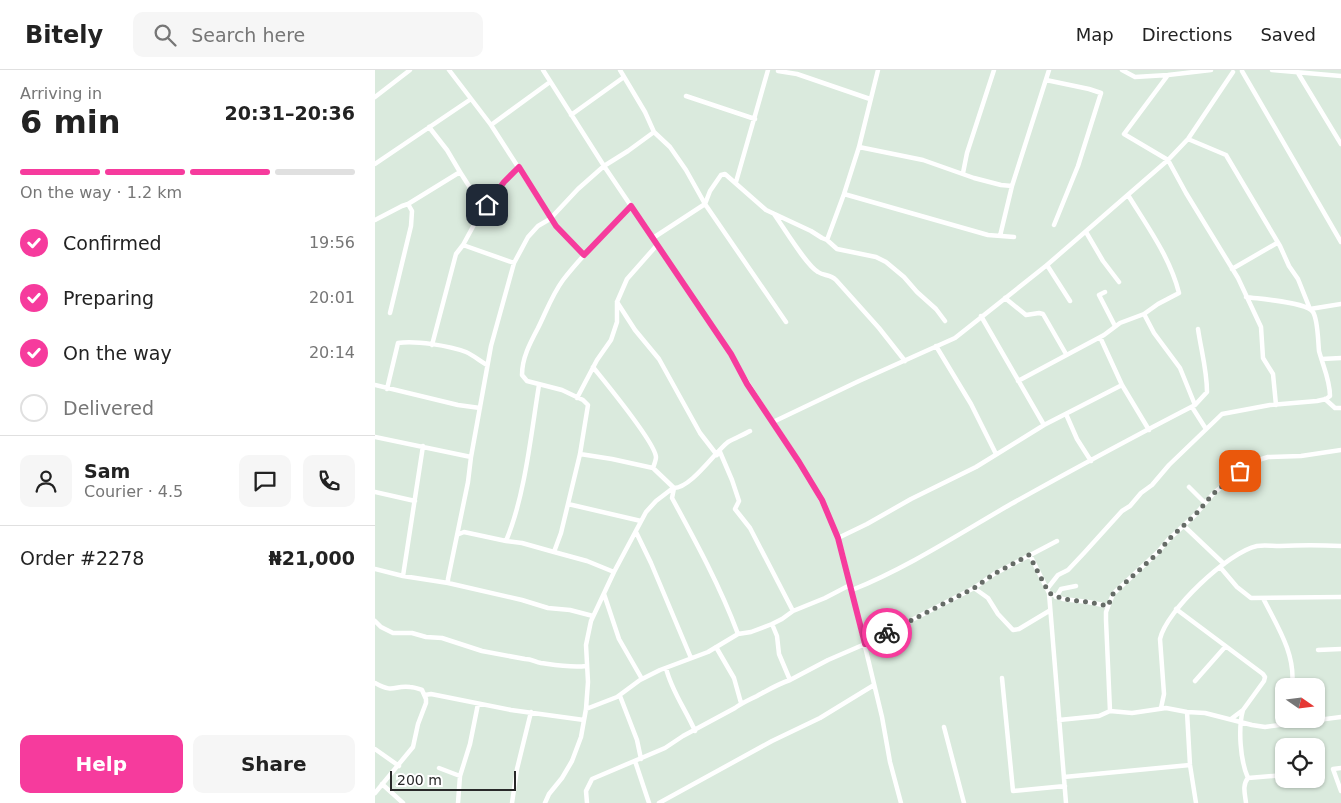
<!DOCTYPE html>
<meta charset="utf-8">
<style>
:root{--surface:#fff;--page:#f6f6f6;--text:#222;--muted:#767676;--line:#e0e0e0;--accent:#f63b9d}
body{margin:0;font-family:"DejaVu Sans",sans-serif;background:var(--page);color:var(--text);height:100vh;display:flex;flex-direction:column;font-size:19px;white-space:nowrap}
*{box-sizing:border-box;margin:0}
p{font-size:16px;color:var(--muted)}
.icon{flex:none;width:28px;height:28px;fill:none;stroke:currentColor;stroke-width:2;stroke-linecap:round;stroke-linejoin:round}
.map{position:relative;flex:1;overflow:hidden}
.drawer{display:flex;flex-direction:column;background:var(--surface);width:375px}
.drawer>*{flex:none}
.needle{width:32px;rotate:104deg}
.fabs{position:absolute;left:900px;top:608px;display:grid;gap:10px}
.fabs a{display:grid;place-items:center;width:50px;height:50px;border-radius:10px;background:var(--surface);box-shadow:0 1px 4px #0004;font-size:25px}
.scale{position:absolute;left:15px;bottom:12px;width:126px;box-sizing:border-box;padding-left:5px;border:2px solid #282828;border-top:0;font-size:14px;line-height:18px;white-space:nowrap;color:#282828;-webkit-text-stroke:4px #fff;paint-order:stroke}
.pin{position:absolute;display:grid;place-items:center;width:42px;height:42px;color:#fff;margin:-21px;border-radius:10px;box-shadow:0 2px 8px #0006}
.courier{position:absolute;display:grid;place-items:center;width:50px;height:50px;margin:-25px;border:4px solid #f63b9d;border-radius:50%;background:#fff;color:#222;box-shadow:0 1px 6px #0007}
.summary em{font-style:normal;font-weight:700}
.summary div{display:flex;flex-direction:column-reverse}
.summary{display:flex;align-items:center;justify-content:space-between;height:85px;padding:0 20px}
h1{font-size:32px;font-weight:700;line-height:38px}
.bar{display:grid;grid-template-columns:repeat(4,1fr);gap:8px 5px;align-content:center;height:60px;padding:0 20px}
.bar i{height:6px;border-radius:4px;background:var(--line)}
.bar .on{background:var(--accent)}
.bar p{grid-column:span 4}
.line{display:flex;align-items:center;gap:12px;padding:0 20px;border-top:1px solid var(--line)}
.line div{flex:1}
.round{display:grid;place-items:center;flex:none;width:52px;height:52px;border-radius:10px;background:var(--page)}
ol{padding:0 20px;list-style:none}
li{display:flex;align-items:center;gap:15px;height:55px}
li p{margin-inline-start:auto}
li .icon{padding:5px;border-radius:50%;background:var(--accent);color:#fff;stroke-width:4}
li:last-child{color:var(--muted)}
li i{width:28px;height:28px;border:2px solid var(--line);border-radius:50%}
.button{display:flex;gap:10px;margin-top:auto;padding:10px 20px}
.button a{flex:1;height:58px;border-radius:10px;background:var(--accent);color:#fff;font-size:20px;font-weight:700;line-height:58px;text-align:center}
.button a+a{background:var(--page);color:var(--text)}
header{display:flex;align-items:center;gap:30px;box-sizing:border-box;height:70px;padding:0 25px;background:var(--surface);border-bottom:1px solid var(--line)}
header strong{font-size:24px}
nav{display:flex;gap:28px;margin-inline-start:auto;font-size:18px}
.search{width:350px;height:45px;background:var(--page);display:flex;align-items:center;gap:12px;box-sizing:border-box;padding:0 18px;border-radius:10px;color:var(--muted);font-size:19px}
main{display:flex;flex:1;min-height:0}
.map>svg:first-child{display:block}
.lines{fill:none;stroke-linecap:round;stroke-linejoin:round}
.street{stroke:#fff;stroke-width:4.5}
.done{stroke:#666c67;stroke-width:5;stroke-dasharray:0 9}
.route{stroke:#f63b9d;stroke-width:6}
</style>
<header>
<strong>Bitely</strong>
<div class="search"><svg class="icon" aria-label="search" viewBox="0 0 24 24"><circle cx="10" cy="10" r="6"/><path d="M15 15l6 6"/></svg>Search here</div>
<nav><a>Map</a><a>Directions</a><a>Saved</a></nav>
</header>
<main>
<section class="drawer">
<div class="summary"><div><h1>6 min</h1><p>Arriving in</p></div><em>20:31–20:36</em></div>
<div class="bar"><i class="on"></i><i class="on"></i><i class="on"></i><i></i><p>On the way · 1.2 km</p></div>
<ol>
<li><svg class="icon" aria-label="check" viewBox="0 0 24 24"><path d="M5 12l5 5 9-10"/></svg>Confirmed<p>19:56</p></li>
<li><svg class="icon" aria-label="check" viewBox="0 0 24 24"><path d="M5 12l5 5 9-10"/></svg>Preparing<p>20:01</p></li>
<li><svg class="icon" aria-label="check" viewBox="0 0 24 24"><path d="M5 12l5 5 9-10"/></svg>On the way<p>20:14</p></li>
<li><i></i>Delivered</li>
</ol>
<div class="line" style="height:90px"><a class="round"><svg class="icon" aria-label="person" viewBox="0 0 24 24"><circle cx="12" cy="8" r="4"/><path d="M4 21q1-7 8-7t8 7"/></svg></a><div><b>Sam</b><p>Courier · 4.5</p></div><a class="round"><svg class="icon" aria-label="chat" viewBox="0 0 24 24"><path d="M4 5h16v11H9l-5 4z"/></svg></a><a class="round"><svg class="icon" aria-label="phone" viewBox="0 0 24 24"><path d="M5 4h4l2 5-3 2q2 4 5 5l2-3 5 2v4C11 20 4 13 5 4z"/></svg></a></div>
<div class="line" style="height:65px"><div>Order #2278</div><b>₦21,000</b></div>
<div class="button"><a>Help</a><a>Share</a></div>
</section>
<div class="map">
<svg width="966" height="733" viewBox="0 0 966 733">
<rect width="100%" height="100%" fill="#daeadd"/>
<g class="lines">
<!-- street -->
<path class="street" d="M74 0 116 55 181 156 209 185
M168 0 229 96 356 284C392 352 447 410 468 485L507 647 515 692 526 733
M245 0 270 42 279 62 295 77 311 100 330 134 411 252
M747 0 760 7 793 5 749 64 793 90 811 123 863 208 886 257 888 288 898 304 901 335
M897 0 966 6
M403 1 422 4 495 29
M867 1 966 172
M923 3 966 74
M793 5 836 0
M671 10 714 19 726 23 703 96 679 155
M311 26 380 49
M0 27 35 0
M196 45 249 7
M116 55 175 12
M54 57 72 80 85 102
M813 69 851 85 905 176 914 196 923 209 935 239 966 234
M484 77 548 90 599 108 626 115 637 116 674 0
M0 94 96 29
M588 103 592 83 619 0
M361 112 393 0
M469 124 613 165 639 167
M399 144C409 158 431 195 443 202 449 206 455 204 461 210L504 258 530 291
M0 150 27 136 33 134 85 102 101 127 112 135
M711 162 728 191 744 212
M625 166 637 116
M278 168 330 134 335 121 346 105 350 104 391 140 436 161 447 168 452 170 462 179 501 187 511 192 529 207 542 222 561 239 570 251
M452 170 469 124 484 77 503 0
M139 193 88 175 107 140 129 112 144 97
M672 195 695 231
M857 199 902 173
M730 222 724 225 740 256
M630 228 651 245 664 243 668 244 691 284
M242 232 260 260 284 289 325 363 342 385
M15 243 36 156 37 141 33 134
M769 244 779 263 805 298 820 335
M606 246 669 355 747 315
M725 267 747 315 774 360
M57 275 81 184 88 175
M561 276 596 334 621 384
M947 289 966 288
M218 297C230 312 280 372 281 387 281 390 279 395 278 398
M643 311 729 265 745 253 769 244 783 234 804 223C795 187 772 156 753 125
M0 315 83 335 105 338
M12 319 23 273C40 270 75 276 91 282 98 285 105 291 112 295
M202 328 222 290 236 270 242 252V232L252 209 282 175
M950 329 960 338H966
M817 337 831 359
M691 344 702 369 716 391
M398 352 484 311 580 268 672 195 793 90 813 69 858 2
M0 367 96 387
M345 382 357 410 364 431 360 439 375 458 418 541
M205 384 237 389 278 398 299 418
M814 417 830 433
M0 422 40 431
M193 434 266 451
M809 456 849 494
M261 462 276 493 316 588
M84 464 89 462 131 471 147 473 179 482 186 463 205 384 213 335 208 330 187 320 152 311 147 305C147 288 155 273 163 258 171 242 177 225 188 210 208 184 233 160 256 136
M463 468 492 454 536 429 601 397 669 355
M131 471C150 426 156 364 164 315
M179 482 212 491 239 502
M655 485 674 523 691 733
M845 497 862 517 876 528 966 527
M0 499 28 506 73 513
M28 506 48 376
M599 518 613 528 623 544 638 560 644 559 674 541
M672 519 683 505 693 500 709 483 747 441 755 436 766 423 777 415 794 395 847 344 895 335 942 331 951 329 955 326C955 310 948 296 944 281 943 271 943 250 938 242 932 232 884 229 871 227
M477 520C532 498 584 464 636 434 697 400 758 367 820 335L832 322C832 300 826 280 823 259
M674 523 688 529 713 532 733 536
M229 524 244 569 267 609
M681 527 686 519 701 516
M888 528C902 556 921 584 917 616
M801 539 888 604 890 607 889 611 868 640 856 649
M218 546 195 540 173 538 147 530 73 513V509L93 412 96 387 116 276 139 193 153 167 163 156 175 149 203 119 229 96 253 81 279 62
M0 551 6 557 18 563H37L51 567 67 568 107 581 150 589C157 589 160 592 166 593 180 595 196 598 211 596
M397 554 402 566 404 584 415 610 453 590 490 574 599 518 619 504 682 471
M363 564C345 516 321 472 297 428L299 418C316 418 340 382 353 372 360 368 368 365 375 361
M341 577 359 608 366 633
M943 580 966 579
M291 598C296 620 311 640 320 661
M627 608 638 721 690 716
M820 611 850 577
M0 613C20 624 18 615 35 617 39 617 44 619 47 620L51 629V633L43 654 38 677 0 723
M50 625 56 624 136 640 209 650
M245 626 262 670 266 689
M786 638 789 624 785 569C791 541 853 482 882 476 889 475 897 476 905 476 925 475 945 475 966 476
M211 639 242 627 265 610 285 600 333 582 363 564 376 562 397 554 407 549 418 541 450 528 475 515
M868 640C863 658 865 690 873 708 867 715 870 724 871 733
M735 641 731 550V542L738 524 783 482 793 470 820 445 838 424 874 393 893 387 926 386 966 380
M812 642 815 695 821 733
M684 650 724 646 735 641 757 643 791 638 812 642 830 643 877 655 890 657 966 647
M569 657 589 733
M0 679 24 696
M260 691 274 733
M64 698 85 706
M966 698 958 699 966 721
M689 707 815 695
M873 708 909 705
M7 714 28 733
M83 733 85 706 95 674 103 634
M137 733 142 699 156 642
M170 733 174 724 187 708 197 691 206 667 211 639 213 612 211 575 216 551 239 502 271 442 281 431 298 418
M212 733 211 721 217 709 290 678 308 666 360 638C367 633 374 630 382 626 393 620 403 614 415 610
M284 733 397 671 445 648 499 615"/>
</g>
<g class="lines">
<!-- done -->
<path class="done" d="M512 563 599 518 619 504 654 485 674 523 688 529 713 532 733 536 738 524 784 482 793 470 820 445 838 424 865 401"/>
<!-- route -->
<path class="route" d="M112 135 129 112 144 97 181 156 209 185 256 136 356 284 372 314 424 392 447 430 463 468 490 574 512 563"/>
</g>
</svg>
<div class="fabs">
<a><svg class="needle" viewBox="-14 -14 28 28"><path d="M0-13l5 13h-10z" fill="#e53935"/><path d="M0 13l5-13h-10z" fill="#767676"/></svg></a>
<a><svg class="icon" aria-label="locate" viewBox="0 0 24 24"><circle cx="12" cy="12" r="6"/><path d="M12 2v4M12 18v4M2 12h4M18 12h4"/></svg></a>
</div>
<div class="scale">200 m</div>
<div class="pin" style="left:865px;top:401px;background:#ea580c"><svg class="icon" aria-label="bag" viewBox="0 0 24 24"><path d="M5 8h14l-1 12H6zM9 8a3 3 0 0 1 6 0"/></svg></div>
<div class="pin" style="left:112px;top:135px;background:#1f2937"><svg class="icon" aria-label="home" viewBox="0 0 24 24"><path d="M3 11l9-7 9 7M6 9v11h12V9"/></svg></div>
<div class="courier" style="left:512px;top:563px"><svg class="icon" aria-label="bike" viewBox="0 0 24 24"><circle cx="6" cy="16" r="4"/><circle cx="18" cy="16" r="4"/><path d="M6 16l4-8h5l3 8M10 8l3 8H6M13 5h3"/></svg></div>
</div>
</main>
